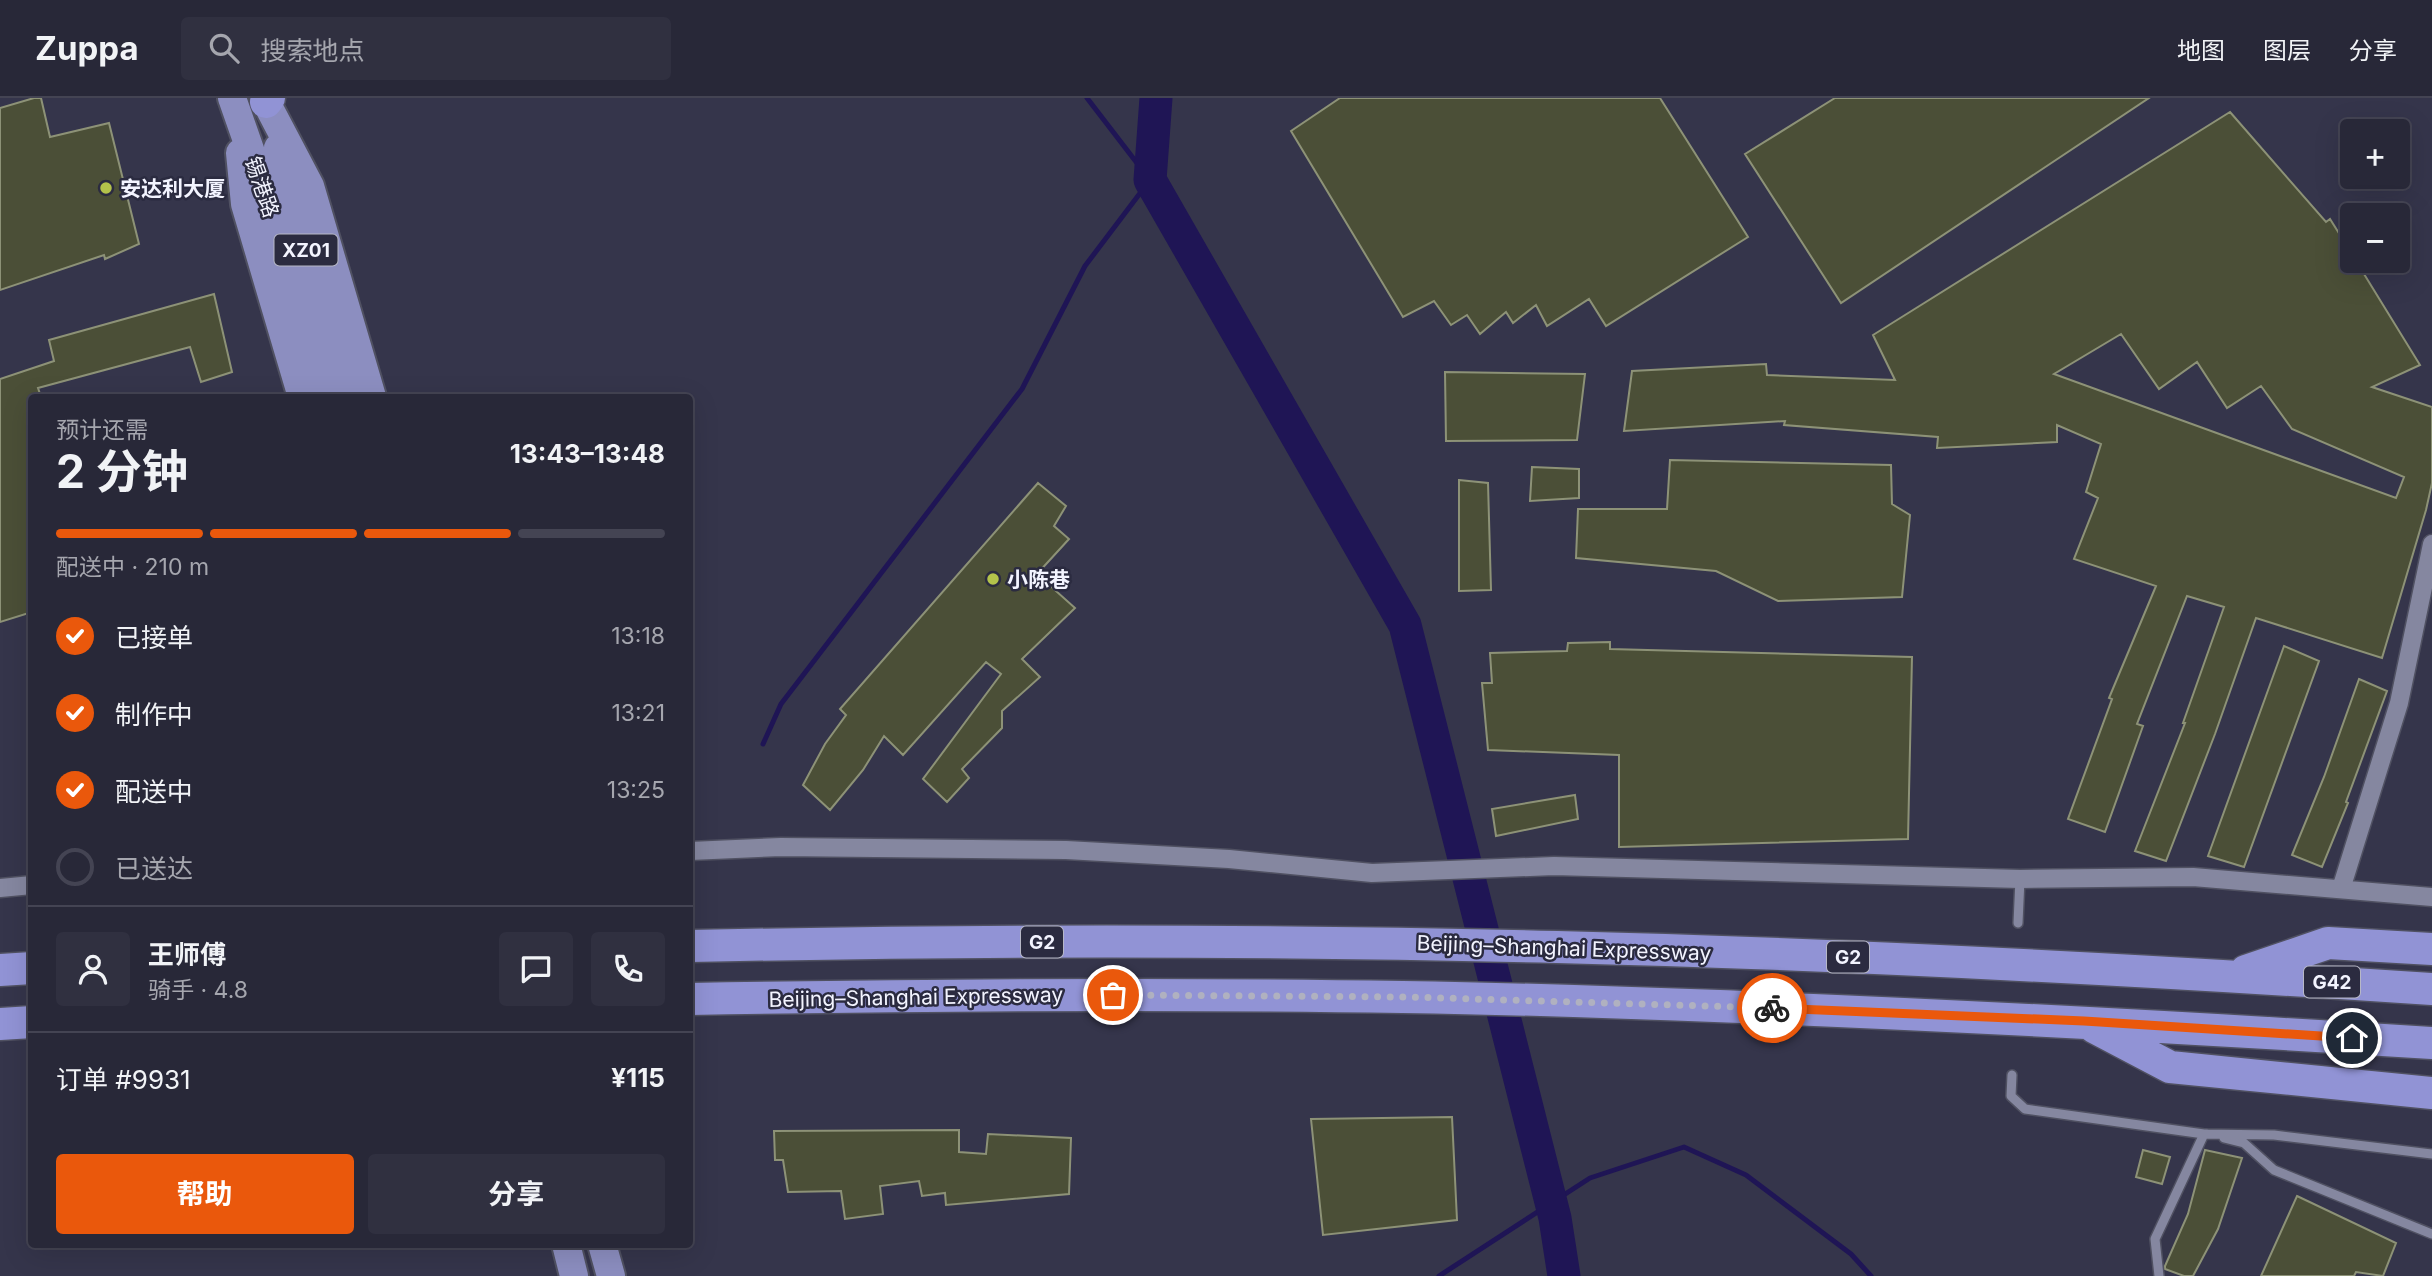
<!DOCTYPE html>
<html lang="zh">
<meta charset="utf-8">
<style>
:root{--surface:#282838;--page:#303040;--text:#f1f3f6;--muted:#a5a6ae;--line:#444453;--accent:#ea580c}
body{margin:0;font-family:Inter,"Noto Sans SC",sans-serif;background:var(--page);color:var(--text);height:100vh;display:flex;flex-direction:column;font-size:26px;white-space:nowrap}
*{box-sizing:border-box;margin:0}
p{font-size:23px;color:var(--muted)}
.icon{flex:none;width:38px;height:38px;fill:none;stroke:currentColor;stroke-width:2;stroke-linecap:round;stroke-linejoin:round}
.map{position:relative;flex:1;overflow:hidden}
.panel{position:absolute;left:28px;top:296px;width:665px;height:854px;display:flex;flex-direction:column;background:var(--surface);border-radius:7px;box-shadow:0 7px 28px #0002,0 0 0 2px var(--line)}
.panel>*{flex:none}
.controls{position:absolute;left:2340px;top:21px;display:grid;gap:14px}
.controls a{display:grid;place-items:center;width:70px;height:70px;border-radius:7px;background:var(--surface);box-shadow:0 7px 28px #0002,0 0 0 2px var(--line);font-size:35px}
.pin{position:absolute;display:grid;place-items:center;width:60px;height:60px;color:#fff;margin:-30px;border:4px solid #fff;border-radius:50%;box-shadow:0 2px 7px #0007}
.courier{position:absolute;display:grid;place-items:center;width:70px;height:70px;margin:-35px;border:5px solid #ea580c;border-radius:50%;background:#fff;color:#222;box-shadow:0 2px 9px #0007}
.headline em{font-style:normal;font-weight:700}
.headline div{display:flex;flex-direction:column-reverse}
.headline{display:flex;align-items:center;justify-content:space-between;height:119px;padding:0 28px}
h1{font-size:46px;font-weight:700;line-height:52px}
.bar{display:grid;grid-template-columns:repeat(4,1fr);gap:10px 7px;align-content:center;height:84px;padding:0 28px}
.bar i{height:9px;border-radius:5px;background:var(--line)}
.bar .active{background:var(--accent)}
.bar p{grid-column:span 4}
.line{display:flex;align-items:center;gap:18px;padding:0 28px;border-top:2px solid var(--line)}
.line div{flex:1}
.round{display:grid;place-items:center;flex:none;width:74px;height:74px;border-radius:7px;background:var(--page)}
ol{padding:0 28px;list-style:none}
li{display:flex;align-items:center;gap:21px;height:77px}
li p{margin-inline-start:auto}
li .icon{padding:7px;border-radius:50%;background:var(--accent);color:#fff;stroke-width:4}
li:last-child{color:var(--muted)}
li i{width:38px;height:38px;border:4px solid var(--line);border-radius:50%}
.button{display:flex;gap:14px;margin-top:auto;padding:14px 28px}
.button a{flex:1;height:80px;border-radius:7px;background:var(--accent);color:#fff;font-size:28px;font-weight:700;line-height:80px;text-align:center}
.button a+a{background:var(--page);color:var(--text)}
header{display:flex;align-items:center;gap:42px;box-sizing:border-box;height:98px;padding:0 35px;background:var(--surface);border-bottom:2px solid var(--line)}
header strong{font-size:33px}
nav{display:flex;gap:38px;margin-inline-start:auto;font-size:24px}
.search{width:490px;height:63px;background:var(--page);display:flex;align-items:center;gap:18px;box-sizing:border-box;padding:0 24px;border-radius:7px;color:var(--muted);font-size:26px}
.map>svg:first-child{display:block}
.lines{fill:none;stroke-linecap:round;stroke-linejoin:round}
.stream{stroke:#1f1555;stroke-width:5}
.river{stroke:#1f1555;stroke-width:33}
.building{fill:#4b4f37;stroke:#8d9277;stroke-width:2;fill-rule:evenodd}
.lane-casing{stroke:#505162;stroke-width:12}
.street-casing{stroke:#505162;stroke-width:21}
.primary-casing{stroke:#505162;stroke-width:32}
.highway-casing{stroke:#505162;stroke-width:35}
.lane{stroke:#8587a0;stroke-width:9}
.street{stroke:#8587a0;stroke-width:18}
.primary{stroke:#8c8ec0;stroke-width:28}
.highway{stroke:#9193d5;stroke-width:32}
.done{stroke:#b0b1c0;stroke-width:7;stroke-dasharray:0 12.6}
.route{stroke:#ea580c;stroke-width:9}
.poi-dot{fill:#b3c24b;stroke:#2b2b40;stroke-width:2.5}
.labels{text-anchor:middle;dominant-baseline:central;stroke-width:5;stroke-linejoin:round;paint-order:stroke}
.shield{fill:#2b2b40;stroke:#b7b8c6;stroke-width:2}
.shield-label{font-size:19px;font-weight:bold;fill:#f3f4ff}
.street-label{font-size:21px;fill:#f3f4ff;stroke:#2b2b40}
.poi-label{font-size:21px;font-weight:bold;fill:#f3f4ff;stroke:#2b2b40;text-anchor:start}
</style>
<header>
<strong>Zuppa</strong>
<div class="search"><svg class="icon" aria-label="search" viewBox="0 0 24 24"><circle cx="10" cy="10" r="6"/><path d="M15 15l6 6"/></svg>搜索地点</div>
<nav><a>地图</a><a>图层</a><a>分享</a></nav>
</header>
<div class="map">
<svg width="2432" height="1178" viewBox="0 0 2432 1178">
<rect width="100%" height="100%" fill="#35354b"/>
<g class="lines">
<!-- stream -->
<path class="stream" d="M763 646 781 606 1022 291 1085 168 1150 82 1087 0
M1439 1178 1590 1080 1684 1049 1746 1077 1851 1156 1871 1178"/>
<!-- river -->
<path class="river" d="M1156 0 1150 82 1405 527 1555 1120 1564 1178"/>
</g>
<!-- building -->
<path class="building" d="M34 0H41L50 39 109 25 139 146 105 161 104 157 0 192V10Z
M1340 0H1660L1748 139 1606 228 1589 201 1547 228 1536 207 1513 225 1506 214 1480 236 1467 217 1451 227 1434 203 1403 219 1291 33Z
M1835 0H2149L1841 205 1745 56Z
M2230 14 2326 124 2330 121 2352 156V163H2356L2420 267 2372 289 2432 309V385L2426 412 2382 560 2256 520 2215 636 2166 763 2135 753 2185 625H2183L2224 509 2187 498 2137 626 2143 628 2105 734 2068 721 2112 601 2109 600 2156 488 2074 461 2098 400 2086 394 2101 346 2057 327V344L1937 350 1938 339 1784 327 1785 323 1624 333 1632 273 1766 266 1767 277 1895 282 1873 237ZM2121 236 2159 291 2197 264 2227 310 2261 288 2292 331 2404 379 2396 400 2054 276Z
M214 196 232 274 201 284 190 249 38 290 41 299H32V514L0 524V281L54 263 49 242Z
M1445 274 1585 276 1577 342 1446 343Z
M1670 362 1891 367 1892 406 1910 417 1902 499 1778 503 1716 473 1576 460 1578 411H1667Z
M1532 369 1579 371V400L1530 403Z
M1459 382 1488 385 1491 492 1459 493Z
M1038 385 1066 408 1054 428 1069 441 1037 476 1075 510 1022 561 1040 579 1002 613V630L962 671 969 680 947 704 923 681 1001 576 986 564 903 657 884 638 863 672 830 712 803 687 825 646 846 617 840 611Z
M1610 544V551L1912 559 1908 741 1619 749V657L1488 652 1482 585H1492L1490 555 1567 553 1568 545Z
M2284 548 2319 563 2244 769 2208 758Z
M2359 581 2387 593 2346 704 2348 705 2322 769 2292 757 2324 679Z
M1575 697 1578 721 1496 738 1492 711Z
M1452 1019 1457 1122 1323 1137 1311 1021Z
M959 1032V1054L986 1056 988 1036 1071 1040 1069 1096 946 1107 945 1095 922 1098 919 1083 880 1088 883 1116 845 1121 841 1093 788 1094 783 1062H775L774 1033Z
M2143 1052 2170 1059 2162 1086 2136 1079Z
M2205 1052 2242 1060 2218 1131 2193 1178H2184L2165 1171V1168L2188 1116Z
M2297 1098 2396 1145 2383 1178 2356 1174 2354 1178H2261Z"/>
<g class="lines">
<defs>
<path id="lane" d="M2018 825 2020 781
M2012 977 2011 998 2025 1011 2204 1036 2274 1037 2432 1056
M2224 1040 2244 1045 2274 1072 2432 1136
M2159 1178 2155 1141 2204 1036H2207"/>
<path id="street" d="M690 753 781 749 1066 752 1229 761 1372 775 1554 768 2020 781 2193 779 2432 799
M0 790 32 787
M2341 791 2399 605 2432 446"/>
<path id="primary" d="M232 0 267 100 326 299
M266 4 310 88 372 299
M278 50 349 299
M240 55 245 106 302 299
M566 1146 574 1178
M602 1146 611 1178"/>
<path id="highway" d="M266 4 269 0
M690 848C979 842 1268 842 1557 849 1849 856 2141 872 2432 891
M0 872 32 870
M2246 873 2328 845 2432 851
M690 901C984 896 1280 894 1574 903 1861 912 2146 927 2432 945
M0 926 32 924
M2094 929 2170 969 2432 995"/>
</defs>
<!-- lane casing -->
<use href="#lane" class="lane-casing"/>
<!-- street casing -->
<use href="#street" class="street-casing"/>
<!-- primary casing -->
<use href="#primary" class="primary-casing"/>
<!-- highway casing -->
<use href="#highway" class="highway-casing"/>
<!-- lane -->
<use href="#lane" class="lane"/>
<!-- street -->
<use href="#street" class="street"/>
<!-- primary -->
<use href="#primary" class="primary"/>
<!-- highway -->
<use href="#highway" class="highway"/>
</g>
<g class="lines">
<!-- done -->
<path class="done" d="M1113 897 1408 899 1772 910"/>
<!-- route -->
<path class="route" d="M1772 910 2084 923 2352 940"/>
</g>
<!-- markers -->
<g class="poi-dot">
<circle cx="106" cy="90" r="7"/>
<circle cx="993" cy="481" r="7"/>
</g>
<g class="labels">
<!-- shield labels -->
<g class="shield">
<rect x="274.5" y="136.5" width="63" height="31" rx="5"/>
<rect x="1021" y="828.5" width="42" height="31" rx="5"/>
<rect x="1827" y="843.5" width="42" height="31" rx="5"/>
<rect x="2304" y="868.5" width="56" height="31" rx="5"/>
</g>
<g class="shield-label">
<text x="306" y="152">XZ01</text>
<text x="1042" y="844">G2</text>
<text x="1848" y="859">G2</text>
<text x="2332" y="884">G42</text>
</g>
<!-- street labels -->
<g class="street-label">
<text transform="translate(262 89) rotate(71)">锡港路</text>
<text transform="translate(1564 850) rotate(2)">Beijing–Shanghai Expressway</text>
<text transform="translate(916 899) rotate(-1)">Beijing–Shanghai Expressway</text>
</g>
<!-- poi labels -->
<g class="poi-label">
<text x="120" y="90">安达利大厦</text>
<text x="1007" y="481">小陈巷</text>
</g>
</g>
</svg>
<div class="controls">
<a>+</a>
<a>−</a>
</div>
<div class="pin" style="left:1113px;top:897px;background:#ea580c"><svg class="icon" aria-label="bag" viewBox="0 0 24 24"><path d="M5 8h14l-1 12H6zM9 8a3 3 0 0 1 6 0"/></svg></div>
<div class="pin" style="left:2352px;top:940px;background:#1f2937"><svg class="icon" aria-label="home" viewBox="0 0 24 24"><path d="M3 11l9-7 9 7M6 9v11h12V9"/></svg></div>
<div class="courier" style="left:1772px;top:910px"><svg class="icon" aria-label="bike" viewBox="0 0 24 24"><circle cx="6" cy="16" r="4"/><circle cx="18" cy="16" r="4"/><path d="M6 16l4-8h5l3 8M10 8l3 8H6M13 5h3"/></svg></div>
<section class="panel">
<div class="headline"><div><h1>2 分钟</h1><p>预计还需</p></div><em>13:43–13:48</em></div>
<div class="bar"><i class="active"></i><i class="active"></i><i class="active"></i><i></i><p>配送中 · 210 m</p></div>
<ol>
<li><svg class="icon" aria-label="check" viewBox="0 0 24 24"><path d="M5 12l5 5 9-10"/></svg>已接单<p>13:18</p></li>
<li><svg class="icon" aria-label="check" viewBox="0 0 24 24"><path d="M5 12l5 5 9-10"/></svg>制作中<p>13:21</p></li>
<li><svg class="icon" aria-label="check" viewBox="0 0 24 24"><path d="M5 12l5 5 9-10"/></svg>配送中<p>13:25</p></li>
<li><i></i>已送达</li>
</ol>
<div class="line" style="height:126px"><a class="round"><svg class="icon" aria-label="person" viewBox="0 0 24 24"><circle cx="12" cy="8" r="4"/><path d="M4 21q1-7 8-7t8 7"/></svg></a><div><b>王师傅</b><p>骑手 · 4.8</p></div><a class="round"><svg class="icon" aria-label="chat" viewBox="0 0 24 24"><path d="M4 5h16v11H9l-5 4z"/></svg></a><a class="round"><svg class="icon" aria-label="phone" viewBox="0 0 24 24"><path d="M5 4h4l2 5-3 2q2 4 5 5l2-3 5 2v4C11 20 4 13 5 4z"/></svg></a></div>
<div class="line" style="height:91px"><div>订单 #9931</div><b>¥115</b></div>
<div class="button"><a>帮助</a><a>分享</a></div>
</section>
</div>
